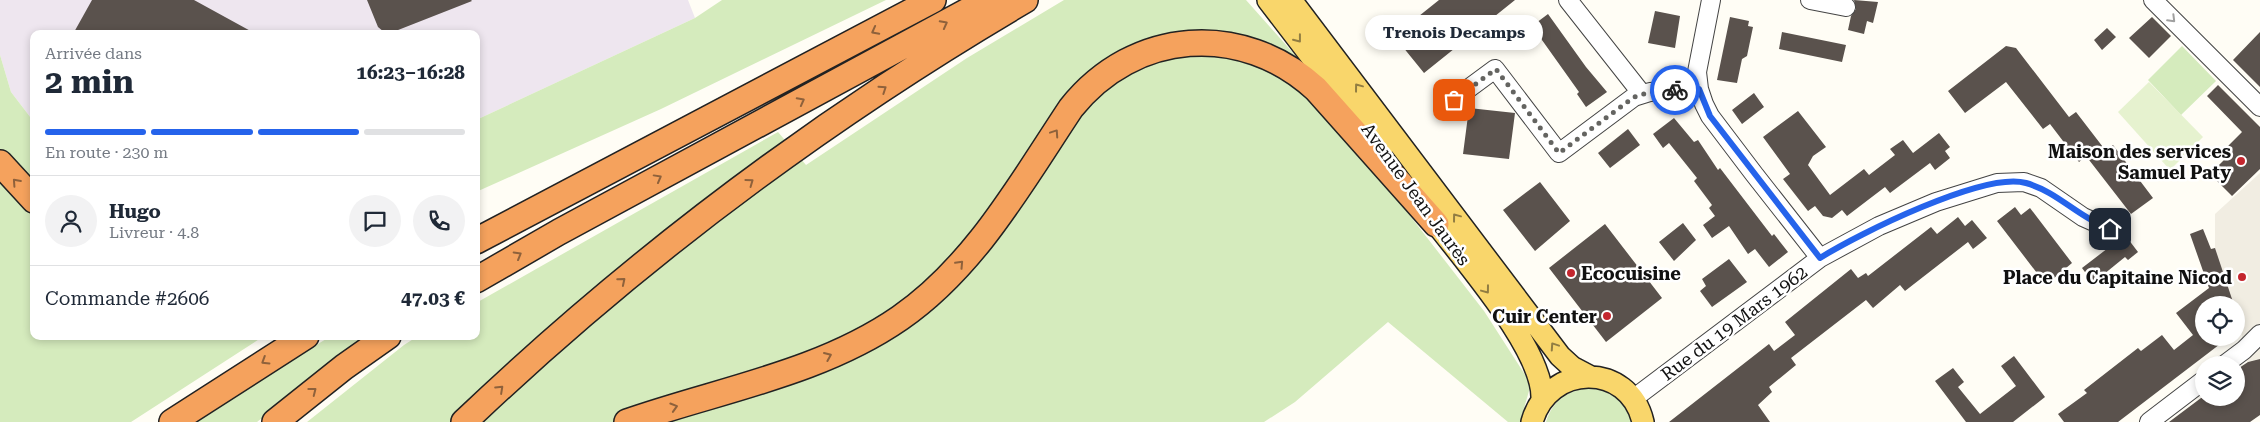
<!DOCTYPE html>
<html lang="fr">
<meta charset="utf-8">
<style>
:root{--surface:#fff;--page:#f2f2f3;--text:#1f2937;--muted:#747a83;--line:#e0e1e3;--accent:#2563eb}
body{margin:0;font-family:"Roboto Serif",serif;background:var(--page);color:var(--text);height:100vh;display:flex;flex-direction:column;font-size:19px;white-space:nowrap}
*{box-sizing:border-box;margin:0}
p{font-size:16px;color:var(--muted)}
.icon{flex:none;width:28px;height:28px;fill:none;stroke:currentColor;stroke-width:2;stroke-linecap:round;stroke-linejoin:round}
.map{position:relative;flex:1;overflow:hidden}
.panel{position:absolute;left:30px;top:30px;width:450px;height:310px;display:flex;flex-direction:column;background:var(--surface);border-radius:10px;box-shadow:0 2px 8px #0003}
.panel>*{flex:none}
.controls{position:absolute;left:2195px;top:296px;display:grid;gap:10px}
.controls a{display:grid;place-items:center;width:50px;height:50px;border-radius:50%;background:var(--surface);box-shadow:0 2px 8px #0003;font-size:25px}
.pin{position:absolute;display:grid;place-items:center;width:42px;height:42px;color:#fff;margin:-21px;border-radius:10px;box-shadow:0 2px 8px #0006}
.courier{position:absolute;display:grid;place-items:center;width:50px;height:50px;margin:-25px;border:4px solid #2563eb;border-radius:50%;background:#fff;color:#222;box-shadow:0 1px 6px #0007}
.bubble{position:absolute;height:35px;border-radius:18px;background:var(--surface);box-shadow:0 2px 8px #0003;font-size:16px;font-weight:700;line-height:35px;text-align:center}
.summary em{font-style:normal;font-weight:700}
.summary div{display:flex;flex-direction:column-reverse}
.summary{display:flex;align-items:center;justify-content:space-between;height:85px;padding:0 15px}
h1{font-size:32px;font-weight:700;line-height:38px}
.bar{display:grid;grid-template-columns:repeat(4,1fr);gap:8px 5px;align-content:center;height:60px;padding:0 15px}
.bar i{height:6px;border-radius:4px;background:var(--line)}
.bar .on{background:var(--accent)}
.bar p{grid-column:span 4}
.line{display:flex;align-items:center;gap:12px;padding:0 15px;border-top:1px solid var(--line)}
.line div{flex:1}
.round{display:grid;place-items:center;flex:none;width:52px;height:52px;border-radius:26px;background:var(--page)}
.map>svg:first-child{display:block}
.industrial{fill:#eee6ef}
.green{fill:#d5ebbd}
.pitch{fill:#e6f2cf}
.plaza{fill:#f1ede2}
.building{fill:#5a524d}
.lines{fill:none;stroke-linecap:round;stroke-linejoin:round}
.minor-casing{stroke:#444;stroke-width:20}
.major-casing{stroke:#222;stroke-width:24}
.highway-casing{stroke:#222;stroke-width:28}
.minor{stroke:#fff;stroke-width:18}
.major{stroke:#f9d66b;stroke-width:21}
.highway{stroke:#f5a25d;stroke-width:25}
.oneway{stroke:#a0a0a0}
.oneway2{stroke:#8e613b}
.oneway3{stroke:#917d42}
.done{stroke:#646461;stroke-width:5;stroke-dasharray:0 9}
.route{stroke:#2563eb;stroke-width:6}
.poi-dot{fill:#c4262e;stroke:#fff;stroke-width:2}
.labels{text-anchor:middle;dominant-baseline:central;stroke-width:5;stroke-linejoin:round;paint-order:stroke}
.poi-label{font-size:18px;font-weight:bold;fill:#111;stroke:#fff;text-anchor:end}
.street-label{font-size:18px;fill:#111;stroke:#fff}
</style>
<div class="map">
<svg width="2260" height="422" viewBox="0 0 2260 422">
<rect width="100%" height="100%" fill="#fffdf5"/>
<!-- industrial -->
<path class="industrial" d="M0 0H688L695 18 476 120V34H34V122L11 92 0 55Z"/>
<!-- green -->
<path class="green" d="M722 0H886L661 109 476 192V120L695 18Z
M1064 0H1246L1304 65 1352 141 1484 311 1531 384 1520 422H1508L1388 322 1295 402 1264 422H307L404 345 418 336H476V303L778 132 806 165 967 58Z
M2182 46 2216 81 2181 115 2148 80Z
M0 55 11 92 34 122V336H264L131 422H0Z
M331 336H367L257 422H196L267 375Z
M1587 388C1610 389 1625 401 1632 422H1546C1552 402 1566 391 1587 388Z"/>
<!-- pitch -->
<path class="pitch" d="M2149 82 2203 137 2170 170 2118 112Z"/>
<!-- plaza -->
<path class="plaza" d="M2260 173V359L2247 362 2236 305H2233L2215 248V214Z"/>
<!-- building -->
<path class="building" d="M92 0H194L256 34H73Z
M367 0H471L472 1 393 32H384L378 27Z
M1439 0H1515L1424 73 1394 36Z
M1854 0 1878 2 1873 23 1867 21 1864 34 1848 30 1851 16 1856 9Z
M1655 11 1680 16 1675 48 1648 43Z
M1548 14 1586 67 1607 92 1586 107 1577 94 1579 92 1532 26Z
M1730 17 1749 21 1748 26 1753 27 1747 56 1742 59 1737 83 1717 80Z
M2152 17 2171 36 2149 58 2129 38Z
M2107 28 2116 37 2102 50 2094 40Z
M1782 32 1846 45 1842 62 1779 49Z
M2260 32V87L2233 60Z
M2006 46 2016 48 2069 117 2076 112 2106 151 2113 145 2153 198 2131 214 2086 156 2079 162 2050 124 2043 129 2006 82 1965 113 1948 91Z
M2218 85 2260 127V169L2232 196 2210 174 2232 152 2227 147 2242 132 2207 96Z
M1754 93 1764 107 1742 124 1732 110Z
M1469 108 1515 113 1509 159 1463 154Z
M1798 111 1826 147 1813 156 1808 165 1830 195 1864 169 1869 175 1895 155 1890 149 1903 140 1913 153 1939 133 1950 147 1945 151 1950 158 1935 170 1930 163 1890 193 1885 187 1847 216 1842 210 1832 218 1823 216 1815 206 1808 211 1783 179 1790 174 1763 137Z
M1674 118 1694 142 1698 140 1718 170 1720 168 1772 236 1774 234 1788 252 1769 267 1755 249 1748 254 1729 226 1712 238 1703 225 1715 216 1709 208 1712 205 1694 181 1697 178 1669 143 1663 148 1653 134Z
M1628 129 1640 145 1610 168 1598 153Z
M1540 182 1570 221 1535 251 1503 210Z
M2015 207 2021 215 2030 208 2072 263 2053 279 2047 272 2040 277 1997 221Z
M1958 217 1965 226 1972 220 1987 238 1973 249 1968 242 1905 291 1900 285 1873 308 1866 300 1791 358 1796 365 1769 387 1772 392 1758 405 1770 422H1669L1769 344 1774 351 1795 335 1785 322 1851 269 1858 278 1866 273 1868 276 1931 227 1937 234Z
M1683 223 1696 240 1674 261 1659 242Z
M1605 224 1662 298 1606 342 1549 268Z
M2203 229 2211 249 2215 248 2234 305H2204V338H2228L2118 422H2064L2058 414 2087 393 2084 390 2138 348 2141 351 2162 335 2174 350 2193 335 2176 313 2209 288 2190 234Z
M2125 235 2138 252 2128 260 2125 257 2093 283 2082 268Z
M1729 259 1747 282 1712 307 1700 291 1706 286 1702 279Z
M2014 356 2045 397 2013 422H1966L1935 381 1953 368 1964 382 1958 387 1980 414 2016 386 2001 366Z
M2260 359V415L2250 422H2169L2201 398H2236V370L2248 362Z"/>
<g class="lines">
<defs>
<path id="minor" d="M1568 0 1642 94
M1711 0 1697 72 1699 89 1704 104 1710 116 1754 174 1820 258
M1810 0 1846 7
M2153 0 2260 107
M1453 100 1495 69 1559 153 1634 97 1650 92 1699 89
M2224 365 2244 350 2260 334
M1633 399 1820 258 1879 226 1936 202 1997 183 2024 182 2041 188 2083 217 2110 229
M2149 422 2204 380"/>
<path id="major" d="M1268 0 1382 149
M1291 0 1560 356 1572 367 1591 377
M1426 210C1457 253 1544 348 1542 399
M1532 422C1548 363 1629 361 1643 422"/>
<path id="highway" d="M0 163 34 200
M476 241 933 0
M476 280 559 232 988 0
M172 422 306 336
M275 422 344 367 388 336
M464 422C634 260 822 119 1025 0
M627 422C718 390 819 374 900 318 975 266 1021 183 1071 108 1134 29 1242 21 1316 89L1436 224"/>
</defs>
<!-- minor casing -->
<use href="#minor" class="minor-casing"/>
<!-- major casing -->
<use href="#major" class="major-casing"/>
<!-- highway casing -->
<use href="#highway" class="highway-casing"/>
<!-- minor -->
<use href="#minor" class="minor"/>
<!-- major -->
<use href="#major" class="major"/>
<!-- highway -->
<use href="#highway" class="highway"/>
</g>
<!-- one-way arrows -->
<defs><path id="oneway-chevron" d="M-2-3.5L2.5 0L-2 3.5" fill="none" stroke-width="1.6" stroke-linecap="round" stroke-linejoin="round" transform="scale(1.25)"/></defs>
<use class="oneway" href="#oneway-chevron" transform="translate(2172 19) rotate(45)"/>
<g class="oneway2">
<use href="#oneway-chevron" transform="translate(944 24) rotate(-28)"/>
<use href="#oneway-chevron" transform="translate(875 31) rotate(152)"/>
<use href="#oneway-chevron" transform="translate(883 89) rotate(-34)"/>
<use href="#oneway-chevron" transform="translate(801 101) rotate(-28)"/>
<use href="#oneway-chevron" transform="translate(1055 133) rotate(-56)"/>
<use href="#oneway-chevron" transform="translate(658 178) rotate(-29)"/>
<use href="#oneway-chevron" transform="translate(16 182) rotate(-132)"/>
<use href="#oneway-chevron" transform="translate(750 182) rotate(-36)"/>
<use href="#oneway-chevron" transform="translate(518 255) rotate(-30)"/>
<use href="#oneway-chevron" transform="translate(960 264) rotate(-47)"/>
<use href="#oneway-chevron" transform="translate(622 281) rotate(-40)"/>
<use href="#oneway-chevron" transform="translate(828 356) rotate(-23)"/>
<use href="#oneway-chevron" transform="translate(265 361) rotate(148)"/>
<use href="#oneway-chevron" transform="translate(500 389) rotate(-43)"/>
<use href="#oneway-chevron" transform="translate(313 391) rotate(-38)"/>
<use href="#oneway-chevron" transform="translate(674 407) rotate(-17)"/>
</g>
<g class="oneway3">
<use href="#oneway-chevron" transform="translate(1298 39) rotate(52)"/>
<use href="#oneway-chevron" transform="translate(1358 87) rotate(-127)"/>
<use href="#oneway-chevron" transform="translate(1456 217) rotate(-127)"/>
<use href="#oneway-chevron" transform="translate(1486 290) rotate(53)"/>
<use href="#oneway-chevron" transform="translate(1554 346) rotate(-124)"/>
</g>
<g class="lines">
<!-- done -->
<path class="done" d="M1454 100 1496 69 1559 153 1634 97 1650 92 1675 90"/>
<!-- route -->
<path class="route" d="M1675 90 1699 89 1710 116 1820 258C1858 234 1985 171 2026 183 2058 192 2079 218 2110 229"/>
</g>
<!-- markers -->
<g class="poi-dot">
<circle cx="2241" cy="161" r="5"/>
<circle cx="1571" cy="273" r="5"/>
<circle cx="2242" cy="277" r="5"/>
<circle cx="1607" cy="316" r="5"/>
</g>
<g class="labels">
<!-- poi labels -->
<g class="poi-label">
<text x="2231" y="151">Maison des services<tspan x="2231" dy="21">Samuel Paty</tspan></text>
<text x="1581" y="273" text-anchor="start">Ecocuisine</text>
<text x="2232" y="277">Place du Capitaine Nicod</text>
<text x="1597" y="316">Cuir Center</text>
</g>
<!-- street labels -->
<g class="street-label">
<text transform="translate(1416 194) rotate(54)">Avenue Jean Jaurès</text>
<text transform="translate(1734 323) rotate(-37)">Rue du 19 Mars 1962</text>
</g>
</g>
</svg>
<div class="controls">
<a><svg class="icon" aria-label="locate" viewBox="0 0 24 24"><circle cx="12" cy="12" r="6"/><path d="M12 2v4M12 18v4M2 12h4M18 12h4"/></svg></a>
<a><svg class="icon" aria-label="layers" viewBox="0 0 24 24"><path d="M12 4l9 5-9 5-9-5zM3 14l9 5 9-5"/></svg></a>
</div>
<div class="pin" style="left:1454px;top:100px;background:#ea580c"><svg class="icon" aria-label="bag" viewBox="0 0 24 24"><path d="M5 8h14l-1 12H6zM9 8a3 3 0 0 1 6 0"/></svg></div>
<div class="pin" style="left:2110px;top:229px;background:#1f2937"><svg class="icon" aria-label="home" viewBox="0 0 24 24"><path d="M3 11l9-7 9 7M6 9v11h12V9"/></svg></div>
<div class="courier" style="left:1675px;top:90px"><svg class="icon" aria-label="bike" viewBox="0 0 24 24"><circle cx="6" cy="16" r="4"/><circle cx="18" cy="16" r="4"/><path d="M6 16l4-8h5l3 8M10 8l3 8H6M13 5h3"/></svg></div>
<div class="bubble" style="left:1365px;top:15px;width:178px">Trenois Decamps</div>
<section class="panel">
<div class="summary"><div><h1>2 min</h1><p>Arrivée dans</p></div><em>16:23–16:28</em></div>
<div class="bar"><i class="on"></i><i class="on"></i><i class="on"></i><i></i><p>En route · 230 m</p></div>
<div class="line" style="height:90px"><a class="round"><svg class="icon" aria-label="person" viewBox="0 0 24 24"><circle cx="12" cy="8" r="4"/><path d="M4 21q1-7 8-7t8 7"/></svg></a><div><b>Hugo</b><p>Livreur · 4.8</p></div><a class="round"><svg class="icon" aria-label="chat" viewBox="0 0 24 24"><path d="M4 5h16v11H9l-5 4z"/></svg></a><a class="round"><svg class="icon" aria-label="phone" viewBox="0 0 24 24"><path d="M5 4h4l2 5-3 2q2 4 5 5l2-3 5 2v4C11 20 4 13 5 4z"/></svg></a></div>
<div class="line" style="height:65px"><div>Commande #2606</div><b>47.03 €</b></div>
</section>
</div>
